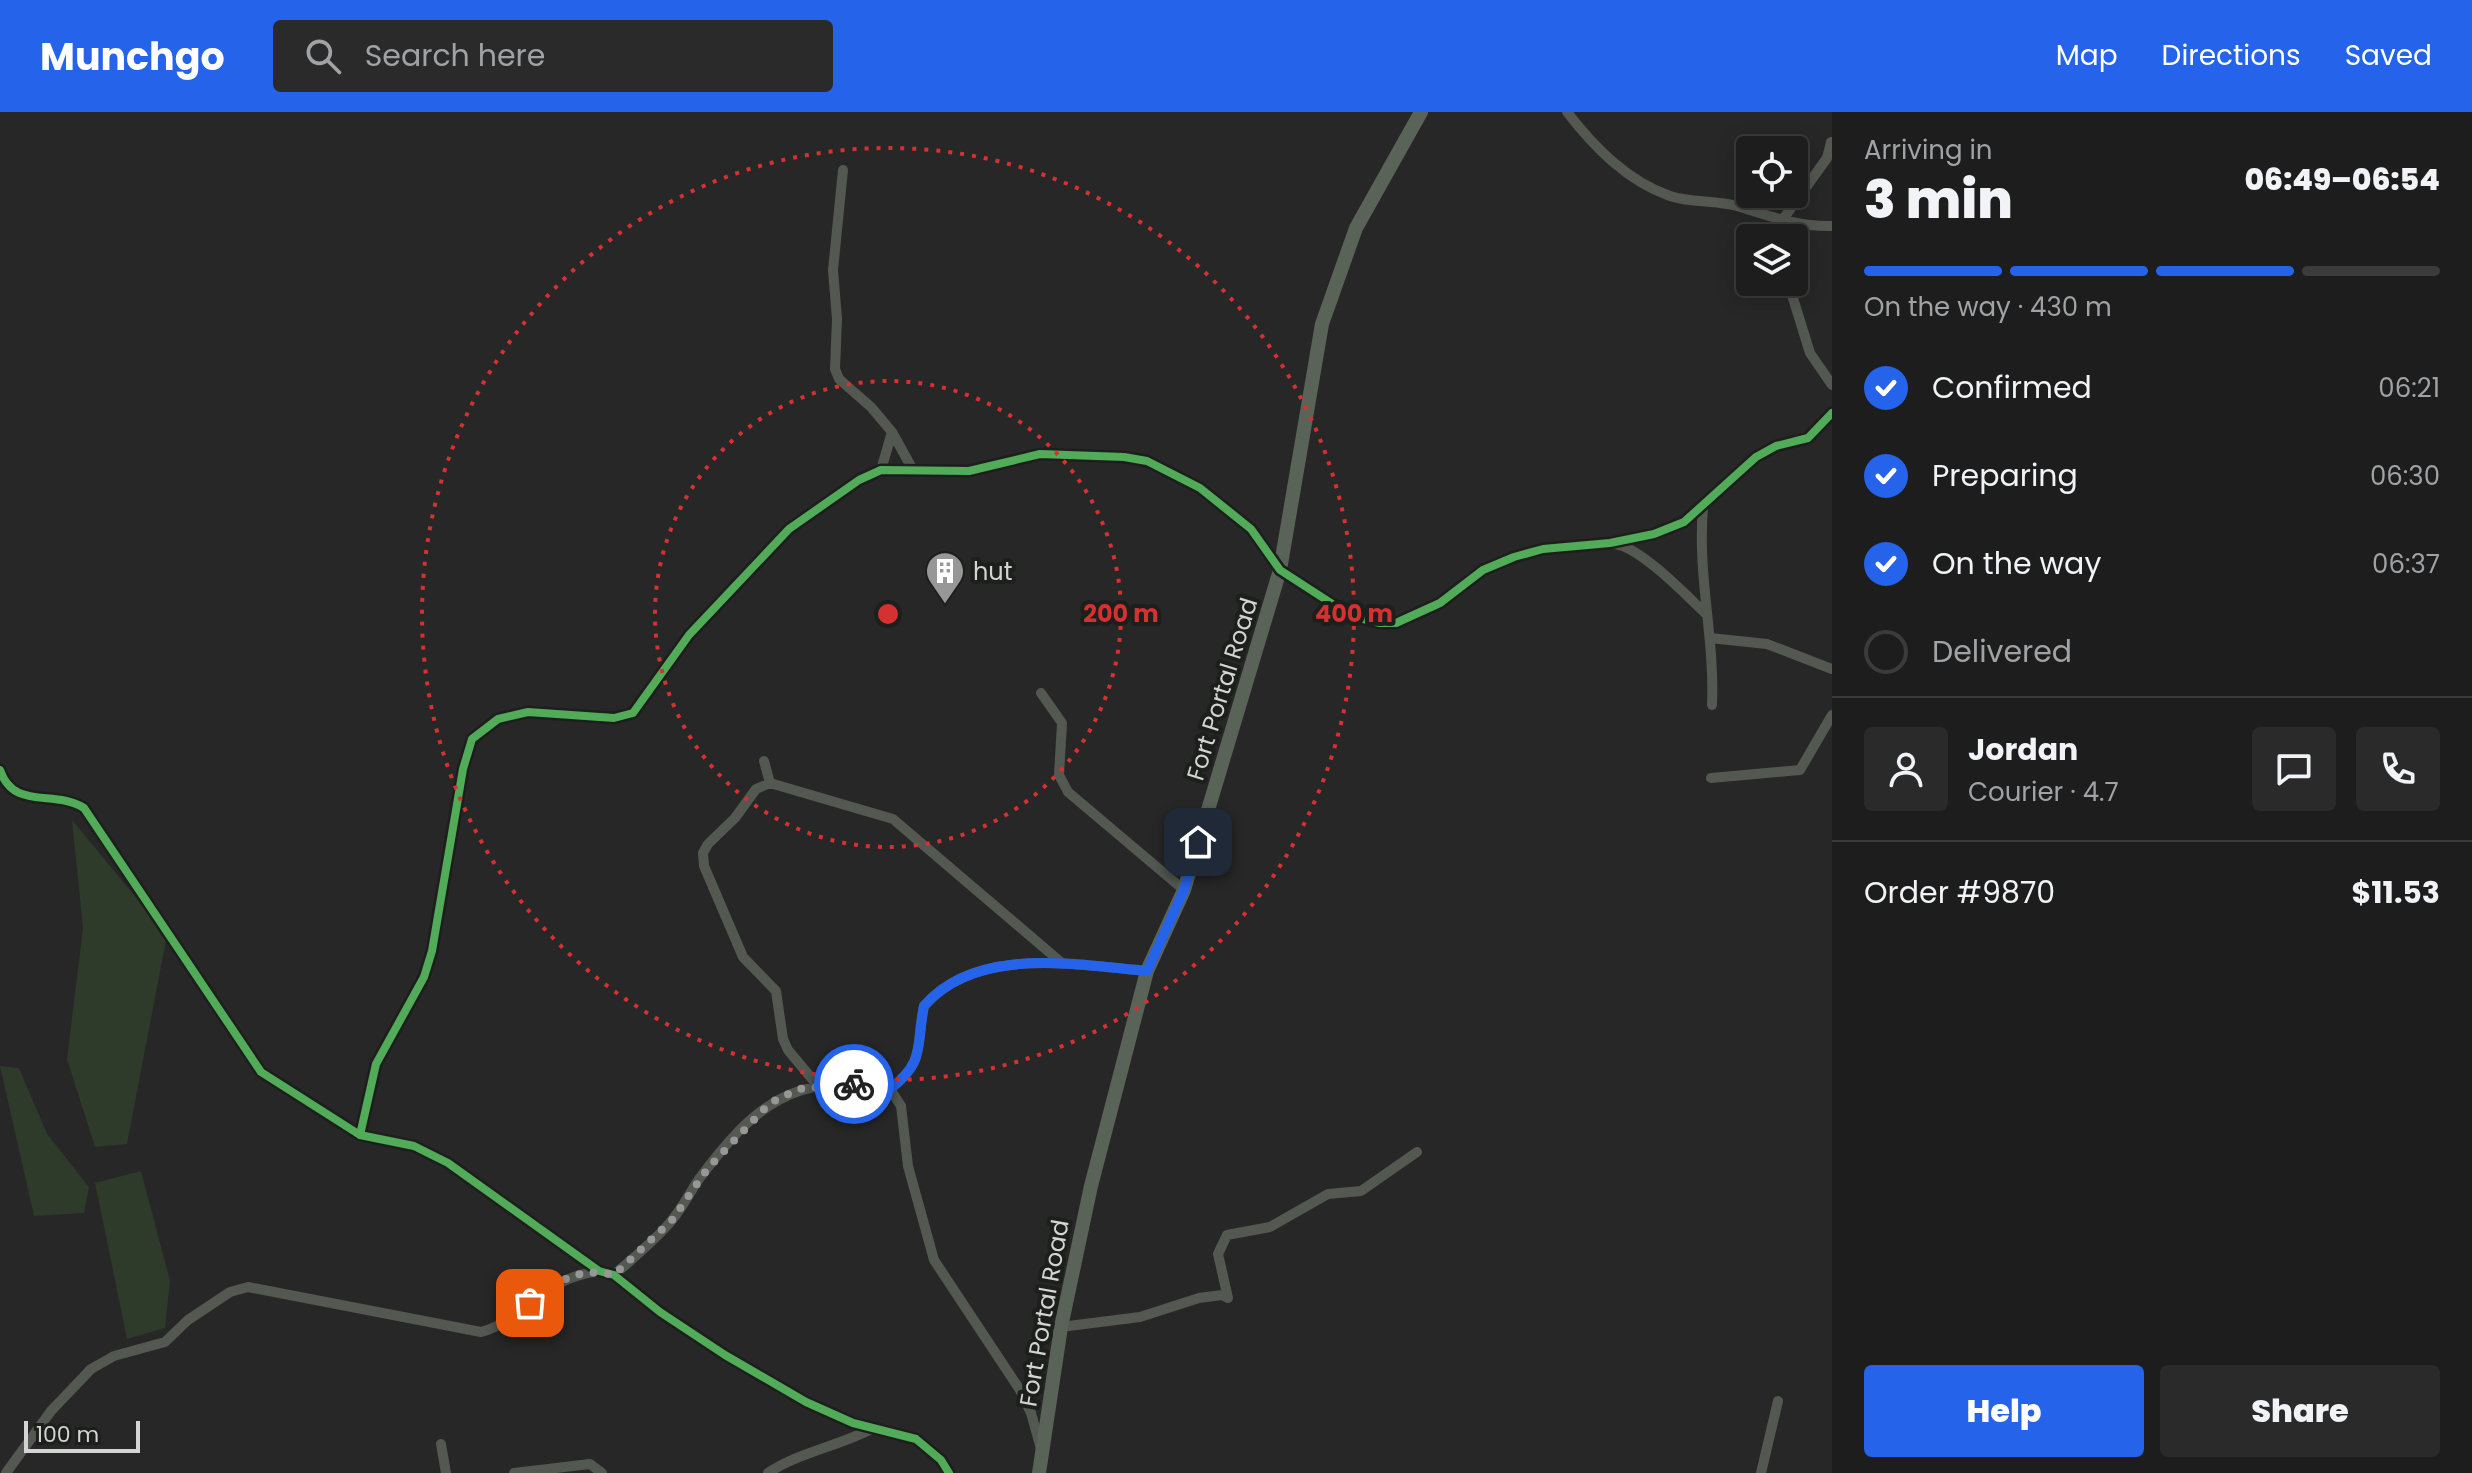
<!DOCTYPE html>
<meta charset="utf-8">
<style>
:root{--surface:#1d1d1d;--page:#2a2a2a;--text:#f1f3f6;--muted:#a0a2a4;--line:#3b3b3b;--accent:#2563eb}
body{margin:0;font-family:Poppins,sans-serif;background:var(--page);color:var(--text);height:100vh;display:flex;flex-direction:column;font-size:30px;white-space:nowrap}
*{box-sizing:border-box;margin:0}
p{font-size:26px;color:var(--muted)}
.icon{flex:none;width:44px;height:44px;fill:none;stroke:currentColor;stroke-width:2;stroke-linecap:round;stroke-linejoin:round}
.map{position:relative;flex:1;overflow:hidden}
.drawer{display:flex;flex-direction:column;background:var(--surface);width:640px}
.drawer>*{flex:none}
.buttons{position:absolute;left:1736px;top:24px;display:grid;gap:16px}
.buttons a{display:grid;place-items:center;width:72px;height:72px;border-radius:8px;background:var(--surface);box-shadow:0 4px 20px #0003,0 0 0 2px var(--line);font-size:40px}
.scale{position:absolute;left:24px;bottom:20px;width:116px;box-sizing:border-box;padding-left:8px;border:4px solid #d3d4d3;border-top:0;font-size:22px;line-height:28px;white-space:nowrap;color:#d3d4d3;-webkit-text-stroke:6px #1d1f1d;paint-order:stroke}
.pin{position:absolute;display:grid;place-items:center;width:68px;height:68px;color:#fff;margin:-34px;border-radius:16px;box-shadow:0 4px 12px #0006}
.courier{position:absolute;display:grid;place-items:center;width:80px;height:80px;margin:-40px;border:6px solid #2563eb;border-radius:50%;background:#fff;color:#222;box-shadow:0 2px 10px #0007}
.head em{font-style:normal;font-weight:800}
.head div{display:flex;flex-direction:column-reverse}
.head{display:flex;align-items:center;justify-content:space-between;height:136px;padding:0 32px}
h1{font-size:52px;font-weight:800;line-height:60px}
.bar{display:grid;grid-template-columns:repeat(4,1fr);gap:12px 8px;align-content:center;height:96px;padding:0 32px}
.bar i{height:10px;border-radius:6px;background:var(--line)}
.bar .current{background:var(--accent)}
.bar p{grid-column:span 4}
.line{display:flex;align-items:center;gap:20px;padding:0 32px;border-top:2px solid var(--line)}
.line div{flex:1}
.round{display:grid;place-items:center;flex:none;width:84px;height:84px;border-radius:8px;background:var(--page)}
ol{padding:0 32px;list-style:none}
li{display:flex;align-items:center;gap:24px;height:88px}
li p{margin-inline-start:auto}
li .icon{padding:8px;border-radius:50%;background:var(--accent);color:#fff;stroke-width:4}
li:last-child{color:var(--muted)}
li i{width:44px;height:44px;border:4px solid var(--line);border-radius:50%}
.action{display:flex;gap:16px;margin-top:auto;padding:16px 32px}
.action a{flex:1;height:92px;border-radius:8px;background:var(--accent);color:#fff;font-size:32px;font-weight:800;line-height:92px;text-align:center}
.action a+a{background:var(--page);color:var(--text)}
header{display:flex;align-items:center;gap:48px;box-sizing:border-box;height:112px;padding:0 40px;background:var(--accent);color:#fff}
header strong{font-size:38px}
nav{display:flex;gap:44px;margin-inline-start:auto;font-size:28px}
.search{width:560px;height:72px;background:var(--page);display:flex;align-items:center;gap:20px;box-sizing:border-box;padding:0 28px;border-radius:8px;color:var(--muted);font-size:30px}
main{display:flex;flex:1;min-height:0}
.map>svg:first-child{display:block}
.green{fill:#2e3a2a}
.lines{fill:none;stroke-linecap:round;stroke-linejoin:round}
.minor{stroke:#535851;stroke-width:10}
.major{stroke:#5a6357;stroke-width:14}
.cycleway-casing{stroke:#1d1f1d;stroke-width:13}
.cycleway{stroke:#51ab58;stroke-width:8}
.done{stroke:#979797;stroke-width:8;stroke-dasharray:0 14.4}
.route{stroke:#2563eb;stroke-width:10}
.ring{fill:none;stroke:#d63131;stroke-width:4;stroke-dasharray:4 8}
.labels{text-anchor:middle;dominant-baseline:central;stroke-width:8;stroke-linejoin:round;paint-order:stroke}
.poi-label{font-size:24px;fill:#d3d4d3;stroke:#1d1f1d;text-anchor:start}
.street-label{font-size:24px;fill:#d3d4d3;stroke:#1d1f1d}
.centre{fill:#d63131;stroke:#1d1f1d;stroke-width:4}
.ring-label{font-size:24px;text-anchor:middle;font-weight:bold;fill:#d63131;stroke:#1d1f1d;stroke-width:8;stroke-linejoin:round;paint-order:stroke}
</style>
<header>
<strong>Munchgo</strong>
<div class="search"><svg class="icon" aria-label="search" viewBox="0 0 24 24"><circle cx="10" cy="10" r="6"/><path d="M15 15l6 6"/></svg>Search here</div>
<nav><a>Map</a><a>Directions</a><a>Saved</a></nav>
</header>
<main>
<div class="map">
<svg width="1832" height="1361" viewBox="0 0 1832 1361">
<rect width="100%" height="100%" fill="#272727"/>
<!-- green -->
<path class="green" d="M72 708 167 823 127 1032 95 1035 67 947 83 816Z
M0 954 19 956 47 1022 89 1075 84 1101 34 1104Z
M141 1059 170 1169 165 1216 127 1227 95 1071Z"/>
<g class="lines">
<!-- minor -->
<path class="minor" d="M1567 0C1594 35 1627 69 1670 84 1691 91 1715 88 1737 94 1770 104 1797 115 1832 114
M843 58 833 158 837 207 835 257 839 267 871 295 892 320 913 358
M1782 126 1781 110 1827 46 1831 30
M1788 170 1810 241 1832 273
M881 358 892 320
M1703 396C1697 463 1715 526 1712 593
M1615 432C1640 435 1686 483 1705 501
M1710 526 1767 532 1832 557
M1041 581 1062 611 1059 663 1068 680 1184 778
M764 649 770 671 756 677 735 706 708 732 703 741 704 754 743 845 776 879 783 927 788 938 818 974
M0 658C14 699 54 677 84 696L261 960 360 1023 414 1034 448 1051 599 1159 614 1163 660 1200 725 1243 806 1290 853 1311 916 1327 941 1348 949 1361
M1711 666 1800 658 1832 603
M770 671 893 707 1063 852
M890 977 901 994 908 1054 934 1148 1020 1278 1031 1301 1041 1337
M360 1023 376 952 424 865 432 839 463 657 472 627 498 607 528 600 614 606 633 601 689 523 789 417 859 368 881 358 969 359 1040 342 1124 345 1147 349 1200 376 1251 417 1280 458 1351 504 1380 511H1396L1440 491 1483 458 1514 445 1543 437 1610 431 1654 422 1684 410 1756 345 1776 334 1808 326 1832 301
M614 1163C634 1145 656 1128 672 1108 683 1095 690 1080 699 1067 754 993 795 959 890 977 927 949 915 933 924 894 976 833 1078 853 1147 859
M1061 1215 1140 1205 1199 1186 1222 1183 1228 1186 1218 1142 1227 1123 1270 1115 1328 1082 1361 1079 1417 1040
M441 1332 446 1361
M6 1361 51 1299 91 1257 114 1244 165 1230 188 1208 230 1180 248 1175 481 1220C529 1206 541 1166 599 1159
M514 1361 590 1352 602 1361
M768 1361C799 1340 840 1334 873 1316
M1761 1361 1778 1289"/>
<!-- major -->
<path class="major" d="M1039 1361 1061 1215 1091 1074 1147 859 1184 778 1280 458 1322 212 1356 116 1421 0"/>
<defs>
<path id="cycleway" d="M0 658C14 699 54 677 84 696L261 960 360 1023 414 1034 448 1051 599 1159 614 1163 660 1200 725 1243 806 1290 853 1311 916 1327 941 1348 949 1361
M360 1023 376 952 424 865 432 839 463 657 472 627 498 607 528 600 614 606 633 601 689 523 789 417 859 368 881 358 969 359 1040 342 1124 345 1147 349 1200 376 1251 417 1280 458 1351 504 1380 511H1396L1440 491 1483 458 1514 445 1543 437 1610 431 1654 422 1684 410 1756 345 1776 334 1808 326 1832 301"/>
</defs>
<!-- cycleway casing -->
<use href="#cycleway" class="cycleway-casing"/>
<!-- cycleway -->
<use href="#cycleway" class="cycleway"/>
</g>
<g class="lines">
<!-- done -->
<path class="done" d="M530 1191C556 1170 579 1154 614 1163L672 1108 708 1056 770 991 799 977 854 972"/>
<!-- route -->
<path class="route" d="M854 972 890 977C926 949 916 934 924 894 977 833 1078 853 1147 859L1184 778 1198 730"/>
</g>
<!-- distance rings -->
<g class="ring">
<circle cx="888" cy="502" r="233"/>
<circle cx="888" cy="502" r="466"/>
</g>
<!-- icons -->
<defs>
<symbol id="building-pin" viewBox="-11 -11 22 30"><path d="M0 17L-7.5 6A9.5 9.5 0 1 1 7.5 6Z" fill="#979797" stroke="#1d1f1d"/><path d="M-4-6H4V6H1V3H-1V6H-4ZM-2.5-4.3h1.7v1.8h-1.7ZM.8-4.3h1.7v1.8H.8ZM-2.5-1h1.7V.8h-1.7ZM.8-1h1.7V.8H.8Z" fill="#fff"/></symbol>
</defs>
<g fill-rule="evenodd">
<use href="#building-pin" x="923" y="437" width="44" height="60"/>
</g>
<g class="labels">
<!-- poi labels -->
<g class="poi-label">
<text x="973" y="459">hut</text>
</g>
<!-- street labels -->
<g class="street-label">
<text transform="translate(1222 577) rotate(-73)">Fort Portal Road</text>
<text transform="translate(1044 1201) rotate(-80)">Fort Portal Road</text>
</g>
</g>
<circle cx="888" cy="502" r="12" class="centre"/>
<g class="ring-label">
<text x="1121" y="510">200 m</text>
<text x="1354" y="510">400 m</text>
</g>
</svg>
<div class="buttons">
<a><svg class="icon" aria-label="locate" viewBox="0 0 24 24"><circle cx="12" cy="12" r="6"/><path d="M12 2v4M12 18v4M2 12h4M18 12h4"/></svg></a>
<a><svg class="icon" aria-label="layers" viewBox="0 0 24 24"><path d="M12 4l9 5-9 5-9-5zM3 14l9 5 9-5"/></svg></a>
</div>
<div class="scale">100 m</div>
<div class="pin" style="left:530px;top:1191px;background:#ea580c"><svg class="icon" aria-label="bag" viewBox="0 0 24 24"><path d="M5 8h14l-1 12H6zM9 8a3 3 0 0 1 6 0"/></svg></div>
<div class="pin" style="left:1198px;top:730px;background:#1f2937"><svg class="icon" aria-label="home" viewBox="0 0 24 24"><path d="M3 11l9-7 9 7M6 9v11h12V9"/></svg></div>
<div class="courier" style="left:854px;top:972px"><svg class="icon" aria-label="bike" viewBox="0 0 24 24"><circle cx="6" cy="16" r="4"/><circle cx="18" cy="16" r="4"/><path d="M6 16l4-8h5l3 8M10 8l3 8H6M13 5h3"/></svg></div>
</div>
<section class="drawer">
<div class="head"><div><h1>3 min</h1><p>Arriving in</p></div><em>06:49–06:54</em></div>
<div class="bar"><i class="current"></i><i class="current"></i><i class="current"></i><i></i><p>On the way · 430 m</p></div>
<ol>
<li><svg class="icon" aria-label="check" viewBox="0 0 24 24"><path d="M5 12l5 5 9-10"/></svg>Confirmed<p>06:21</p></li>
<li><svg class="icon" aria-label="check" viewBox="0 0 24 24"><path d="M5 12l5 5 9-10"/></svg>Preparing<p>06:30</p></li>
<li><svg class="icon" aria-label="check" viewBox="0 0 24 24"><path d="M5 12l5 5 9-10"/></svg>On the way<p>06:37</p></li>
<li><i></i>Delivered</li>
</ol>
<div class="line" style="height:144px"><a class="round"><svg class="icon" aria-label="person" viewBox="0 0 24 24"><circle cx="12" cy="8" r="4"/><path d="M4 21q1-7 8-7t8 7"/></svg></a><div><b>Jordan</b><p>Courier · 4.7</p></div><a class="round"><svg class="icon" aria-label="chat" viewBox="0 0 24 24"><path d="M4 5h16v11H9l-5 4z"/></svg></a><a class="round"><svg class="icon" aria-label="phone" viewBox="0 0 24 24"><path d="M5 4h4l2 5-3 2q2 4 5 5l2-3 5 2v4C11 20 4 13 5 4z"/></svg></a></div>
<div class="line" style="height:104px"><div>Order #9870</div><b>$11.53</b></div>
<div class="action"><a>Help</a><a>Share</a></div>
</section>
</main>
